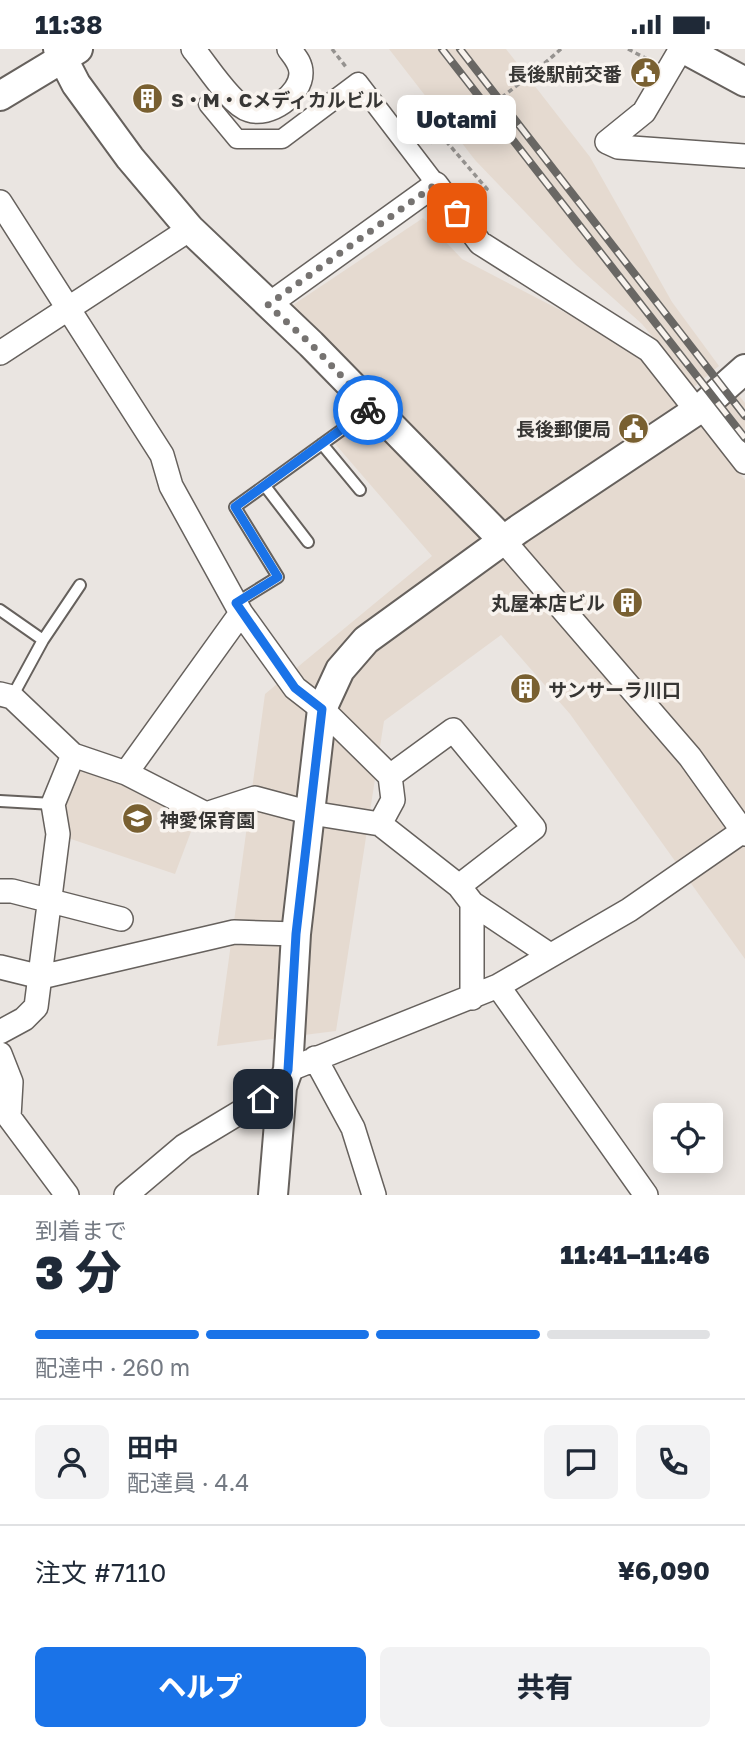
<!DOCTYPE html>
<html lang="ja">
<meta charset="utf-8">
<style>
:root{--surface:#fff;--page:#f2f2f3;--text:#1f2937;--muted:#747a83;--line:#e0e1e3;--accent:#1a73e8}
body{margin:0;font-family:"Golos Text","Noto Sans JP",sans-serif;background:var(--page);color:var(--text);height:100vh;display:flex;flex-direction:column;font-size:26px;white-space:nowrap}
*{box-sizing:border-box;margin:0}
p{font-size:23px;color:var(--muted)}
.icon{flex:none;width:38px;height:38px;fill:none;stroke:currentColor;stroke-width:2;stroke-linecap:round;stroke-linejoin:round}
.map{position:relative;height:1146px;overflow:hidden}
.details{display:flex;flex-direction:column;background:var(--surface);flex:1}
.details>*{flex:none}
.tools{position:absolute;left:653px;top:1054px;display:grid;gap:14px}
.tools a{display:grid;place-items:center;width:70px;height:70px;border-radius:10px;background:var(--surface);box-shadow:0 4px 18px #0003;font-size:35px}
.pin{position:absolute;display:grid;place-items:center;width:60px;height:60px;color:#fff;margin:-30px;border-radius:14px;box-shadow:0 4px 10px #0006}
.courier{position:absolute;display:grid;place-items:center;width:70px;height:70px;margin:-35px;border:5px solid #1a73e8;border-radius:50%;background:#fff;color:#222;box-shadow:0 2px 9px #0007}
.bubble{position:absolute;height:49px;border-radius:10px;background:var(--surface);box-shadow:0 4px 18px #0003;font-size:23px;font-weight:800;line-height:49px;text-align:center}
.overview em{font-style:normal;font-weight:800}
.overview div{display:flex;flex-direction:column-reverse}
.overview{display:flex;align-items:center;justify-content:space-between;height:119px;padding:0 35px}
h1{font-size:46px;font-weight:800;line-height:52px}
.bar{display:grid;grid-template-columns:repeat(4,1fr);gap:10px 7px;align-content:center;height:84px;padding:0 35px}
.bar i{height:9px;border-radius:5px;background:var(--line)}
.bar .active{background:var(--accent)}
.bar p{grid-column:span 4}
.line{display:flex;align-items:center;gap:18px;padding:0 35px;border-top:2px solid var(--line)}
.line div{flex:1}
.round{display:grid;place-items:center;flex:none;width:74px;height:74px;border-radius:10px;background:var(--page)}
.cta{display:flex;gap:14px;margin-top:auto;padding:14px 35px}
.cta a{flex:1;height:80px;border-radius:10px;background:var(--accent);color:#fff;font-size:28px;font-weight:800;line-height:80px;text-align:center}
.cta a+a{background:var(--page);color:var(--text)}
.status{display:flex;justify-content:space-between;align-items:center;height:49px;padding:0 35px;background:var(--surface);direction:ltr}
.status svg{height:19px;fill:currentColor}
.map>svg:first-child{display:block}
.built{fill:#e5dad0}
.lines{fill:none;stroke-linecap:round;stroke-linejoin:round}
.service-casing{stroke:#66615d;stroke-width:14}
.pedestrian-casing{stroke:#66615d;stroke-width:21}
.minor-casing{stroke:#66615d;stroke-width:26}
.tertiary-casing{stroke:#66615d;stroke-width:32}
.path{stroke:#95928f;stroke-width:3.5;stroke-dasharray:5 3.5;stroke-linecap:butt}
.service{stroke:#fff;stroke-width:10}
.pedestrian{stroke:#fff;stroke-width:18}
.minor{stroke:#fff;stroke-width:23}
.tertiary{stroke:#fff;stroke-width:28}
.rail-casing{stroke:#696764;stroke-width:8}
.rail{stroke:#f8f3ee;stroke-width:5;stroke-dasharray:16;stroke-linecap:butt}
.path-bridge{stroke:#95928f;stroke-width:3.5;stroke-dasharray:5 3.5;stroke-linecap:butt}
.done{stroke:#767371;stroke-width:7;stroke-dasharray:0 12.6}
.route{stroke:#1a73e8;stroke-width:9}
.labels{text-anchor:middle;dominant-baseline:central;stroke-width:7;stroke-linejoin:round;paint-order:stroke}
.poi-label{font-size:19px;font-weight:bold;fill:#373634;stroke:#f8f3ee;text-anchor:end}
</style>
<div class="status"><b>11:38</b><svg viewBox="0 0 49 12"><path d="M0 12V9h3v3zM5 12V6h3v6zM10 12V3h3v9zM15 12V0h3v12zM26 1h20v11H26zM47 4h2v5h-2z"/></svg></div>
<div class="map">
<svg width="745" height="1146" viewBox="0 0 745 1146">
<rect width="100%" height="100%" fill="#eae5e1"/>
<!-- built -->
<path class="built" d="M389 0H506L590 108 672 253 719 317 694 338 642 275 576 216 475 111Z
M423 169 462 210 641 303 745 431V910L570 665 501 586 384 672 336 982 217 997 265 645 432 507 330 389 359 358 269 272Z
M733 339 745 354V404L710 360Z
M80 715 198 764 175 825 65 788 62 757Z"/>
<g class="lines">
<defs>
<path id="service" d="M322 395 360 441
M265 437 308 493
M236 554 278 528 235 458 372 359
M0 561 43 591
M12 648 43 591 80 536
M0 752 53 755"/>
<path id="pedestrian" d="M208 55 237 90H282L358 33 436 135"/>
<path id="minor" d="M193 0C206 15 231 56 249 61 269 68 301 46 301 24 301 14 295 8 289 0
M681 0 644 63 607 93 618 98 745 107
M0 153 162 406 171 437 241 564 295 639 322 660 390 727 393 751 380 775 459 837 472 854 550 906
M268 256 436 135 480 194 649 301 697 362
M0 304 190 180
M702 358 745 413
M503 491 690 708 745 785
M0 645 12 648 73 706 126 724 206 765 255 749 311 764 380 775
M126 724 241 564
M390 727 453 681 534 779 459 837
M0 842H12L121 870
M0 918 41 928 234 883 296 885
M498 937 646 1146
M472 949V854
M0 983 24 970 36 958 58 785 53 755 73 706
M0 1005 11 1033 9 1068 67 1146
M315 1009 353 1079 374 1146
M288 1021 498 937 629 861 743 782
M126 1146 184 1097 282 1038"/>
<path id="tertiary" d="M58 0 76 35 130 109 190 180 311 295 503 491
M684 0 745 33
M0 47 78 0
M273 1146 282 1038 288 1021 296 885 322 660 340 621 366 591 519 480 702 358 745 320"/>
</defs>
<!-- service casing -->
<use href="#service" class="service-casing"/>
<!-- pedestrian casing -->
<use href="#pedestrian" class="pedestrian-casing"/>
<!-- minor casing -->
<use href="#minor" class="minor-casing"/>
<!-- tertiary casing -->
<use href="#tertiary" class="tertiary-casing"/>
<!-- path -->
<path class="path" d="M332 0 346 18
M628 0 651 12
M538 20 561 0
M488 49 493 55
M446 92 487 140 473 151"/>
<!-- service -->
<use href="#service" class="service"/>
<!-- pedestrian -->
<use href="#pedestrian" class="pedestrian"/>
<!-- minor -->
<use href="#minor" class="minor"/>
<!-- tertiary -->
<use href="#tertiary" class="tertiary"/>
<defs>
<path id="rail" d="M442 0 745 389
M460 0 745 367"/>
</defs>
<!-- rail casing -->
<use href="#rail" class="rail-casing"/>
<!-- rail -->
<use href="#rail" class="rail"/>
<!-- path-bridge -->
<path class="path-bridge" d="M430 94 441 85 446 92 538 20"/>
</g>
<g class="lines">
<!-- done -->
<path class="done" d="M368 361 372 359 311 295 268 256 436 135 457 164"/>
<!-- route -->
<path class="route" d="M263 1050 282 1038 288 1021 296 885 322 660 295 639 236 554 278 528 235 458 368 361"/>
</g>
<!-- icons -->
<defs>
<symbol id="civic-disc" viewBox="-11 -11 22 22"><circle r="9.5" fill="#796031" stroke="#f8f3ee"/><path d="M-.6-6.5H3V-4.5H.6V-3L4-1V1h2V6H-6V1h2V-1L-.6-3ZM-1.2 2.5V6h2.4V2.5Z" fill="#fff"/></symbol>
<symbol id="building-disc" viewBox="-11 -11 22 22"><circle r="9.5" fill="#796031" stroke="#f8f3ee"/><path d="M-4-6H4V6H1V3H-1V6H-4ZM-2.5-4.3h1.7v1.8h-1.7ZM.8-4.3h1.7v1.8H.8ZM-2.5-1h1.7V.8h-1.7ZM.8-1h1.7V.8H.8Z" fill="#fff"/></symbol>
<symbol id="school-disc" viewBox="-11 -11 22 22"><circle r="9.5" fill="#796031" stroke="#f8f3ee"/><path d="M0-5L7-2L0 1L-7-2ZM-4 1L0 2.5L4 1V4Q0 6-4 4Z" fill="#fff"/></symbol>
</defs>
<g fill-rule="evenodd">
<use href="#civic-disc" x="628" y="6" width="35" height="35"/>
<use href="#building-disc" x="130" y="32" width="35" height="35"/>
<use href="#civic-disc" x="616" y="362" width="35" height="35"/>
<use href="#building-disc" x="610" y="536" width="35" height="35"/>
<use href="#building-disc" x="508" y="622" width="35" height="35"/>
<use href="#school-disc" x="120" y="752" width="35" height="35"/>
</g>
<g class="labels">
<!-- poi labels -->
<g class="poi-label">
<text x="622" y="24">長後駅前交番</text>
<text x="171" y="50" text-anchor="start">S・M・Cメディカルビル</text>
<text x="611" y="379">長後郵便局</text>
<text x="605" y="553">丸屋本店ビル</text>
<text x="548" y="640" text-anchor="start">サンサーラ川口</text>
<text x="160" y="770" text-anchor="start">神愛保育園</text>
</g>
</g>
</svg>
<div class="tools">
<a><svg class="icon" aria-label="locate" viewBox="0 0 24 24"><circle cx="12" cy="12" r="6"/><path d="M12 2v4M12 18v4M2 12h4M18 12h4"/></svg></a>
</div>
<div class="pin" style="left:457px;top:164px;background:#ea580c"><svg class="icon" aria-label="bag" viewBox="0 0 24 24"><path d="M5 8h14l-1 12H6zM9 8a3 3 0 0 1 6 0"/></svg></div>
<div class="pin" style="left:263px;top:1050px;background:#1f2937"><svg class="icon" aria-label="home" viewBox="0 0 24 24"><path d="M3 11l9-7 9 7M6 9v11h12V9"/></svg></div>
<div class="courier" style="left:368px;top:361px"><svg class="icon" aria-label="bike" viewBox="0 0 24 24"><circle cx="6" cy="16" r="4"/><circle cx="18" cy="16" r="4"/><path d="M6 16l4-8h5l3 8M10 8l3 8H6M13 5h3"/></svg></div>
<div class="bubble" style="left:397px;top:46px;width:119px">Uotami</div>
</div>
<section class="details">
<div class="overview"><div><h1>3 分</h1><p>到着まで</p></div><em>11:41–11:46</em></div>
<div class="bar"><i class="active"></i><i class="active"></i><i class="active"></i><i></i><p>配達中 · 260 m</p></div>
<div class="line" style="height:126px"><a class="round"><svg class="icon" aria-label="person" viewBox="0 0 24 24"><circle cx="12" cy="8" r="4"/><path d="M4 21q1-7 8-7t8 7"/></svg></a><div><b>田中</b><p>配達員 · 4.4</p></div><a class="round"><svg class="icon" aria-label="chat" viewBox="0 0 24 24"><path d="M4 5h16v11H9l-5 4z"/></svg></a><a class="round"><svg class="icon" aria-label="phone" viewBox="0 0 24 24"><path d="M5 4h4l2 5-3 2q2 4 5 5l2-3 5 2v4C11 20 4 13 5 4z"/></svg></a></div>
<div class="line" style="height:91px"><div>注文 #7110</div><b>¥6,090</b></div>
<div class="cta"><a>ヘルプ</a><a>共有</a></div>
</section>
